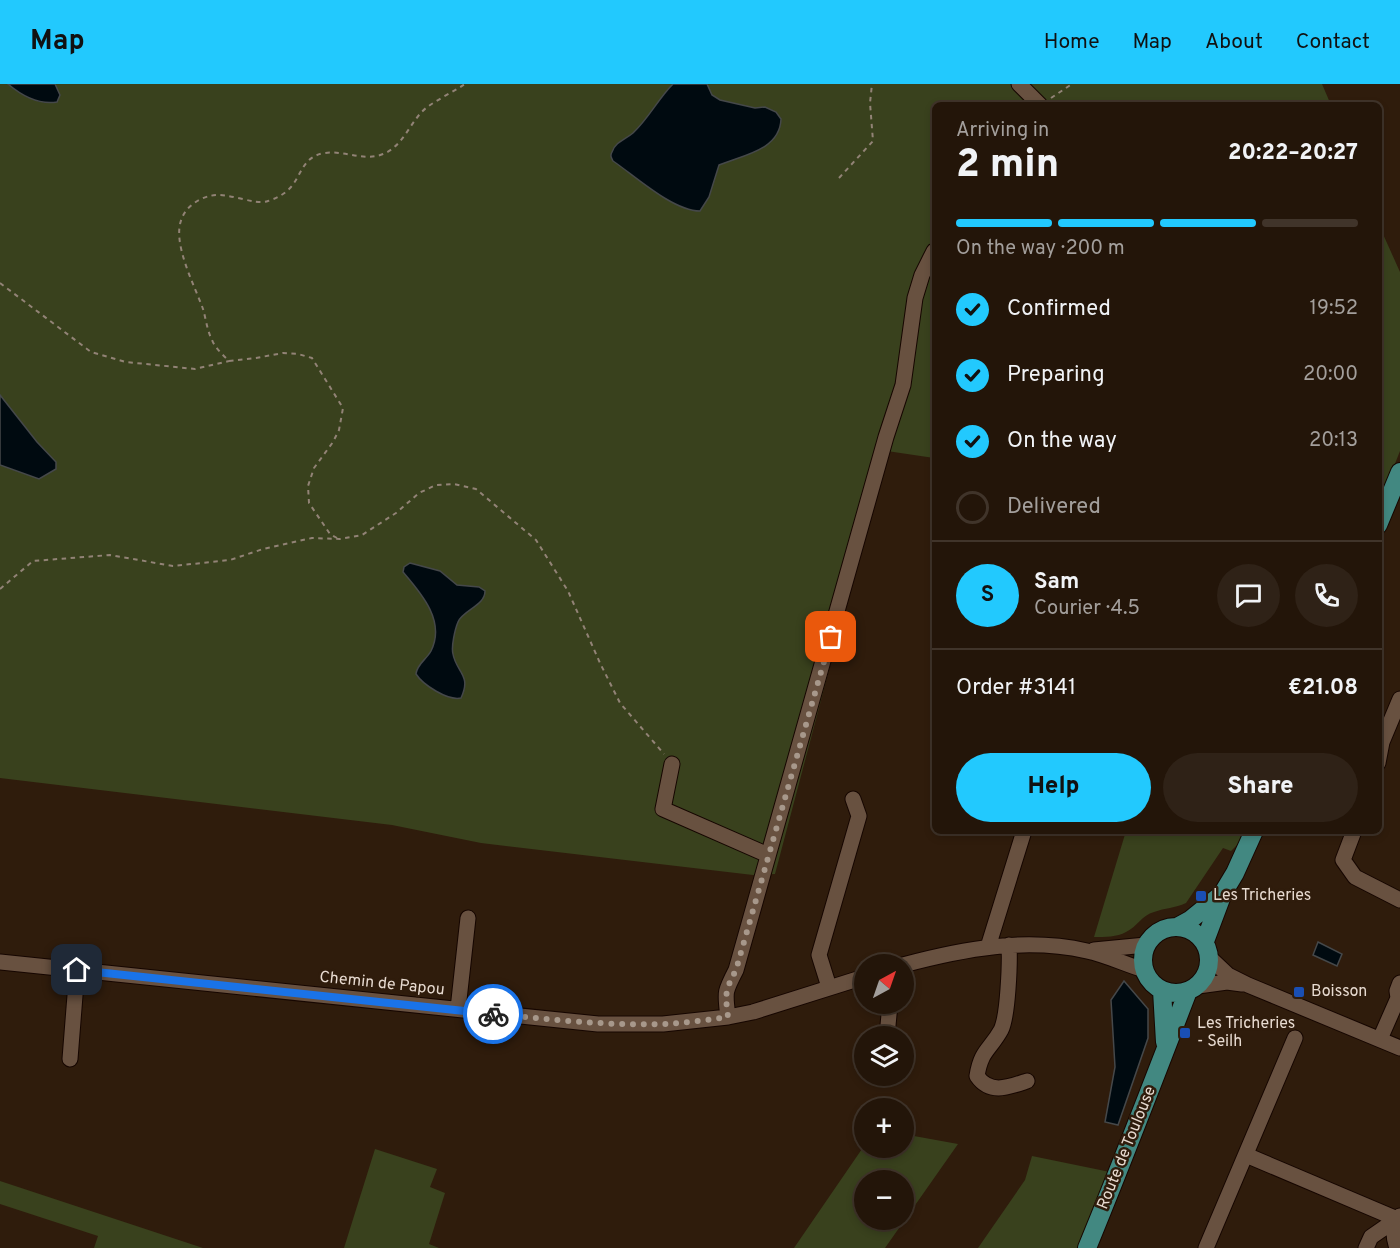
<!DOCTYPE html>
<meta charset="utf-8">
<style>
:root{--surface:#231509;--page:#2f2217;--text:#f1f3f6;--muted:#a39f9c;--line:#40342a;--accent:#22c9fe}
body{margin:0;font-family:Overpass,sans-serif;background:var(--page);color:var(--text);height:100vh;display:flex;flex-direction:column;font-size:22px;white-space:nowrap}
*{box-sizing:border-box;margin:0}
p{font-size:20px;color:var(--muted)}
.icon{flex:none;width:33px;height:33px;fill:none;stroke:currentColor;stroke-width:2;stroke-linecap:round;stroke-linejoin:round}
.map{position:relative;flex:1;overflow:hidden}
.sheet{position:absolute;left:932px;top:18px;width:450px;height:732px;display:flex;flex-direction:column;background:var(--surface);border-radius:9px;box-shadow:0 3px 9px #0003,0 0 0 2px var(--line)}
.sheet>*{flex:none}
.needle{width:39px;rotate:40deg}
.fabs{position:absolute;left:854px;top:870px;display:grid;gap:12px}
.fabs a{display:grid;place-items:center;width:60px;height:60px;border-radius:50%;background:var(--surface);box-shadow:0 3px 9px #0003,0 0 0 2px var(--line);font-size:30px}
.pin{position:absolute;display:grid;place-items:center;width:51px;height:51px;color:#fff;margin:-26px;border-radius:12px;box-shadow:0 3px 9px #0006}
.courier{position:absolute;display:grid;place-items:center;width:60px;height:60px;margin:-30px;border:4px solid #1a73e8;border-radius:50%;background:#fff;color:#222;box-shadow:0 2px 8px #0007}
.summary em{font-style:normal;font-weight:800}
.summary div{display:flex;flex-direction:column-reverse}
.summary{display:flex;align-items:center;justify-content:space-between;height:102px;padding:0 24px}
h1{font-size:39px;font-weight:800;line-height:45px}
.bar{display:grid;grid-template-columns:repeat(4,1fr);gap:9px 6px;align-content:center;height:72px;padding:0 24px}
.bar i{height:8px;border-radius:4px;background:var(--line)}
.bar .current{background:var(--accent)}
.bar p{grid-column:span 4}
.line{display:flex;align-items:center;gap:15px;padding:0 24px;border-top:2px solid var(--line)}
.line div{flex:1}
.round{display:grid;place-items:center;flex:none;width:63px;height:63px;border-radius:32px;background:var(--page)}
ol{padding:0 24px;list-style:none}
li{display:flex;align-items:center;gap:18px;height:66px}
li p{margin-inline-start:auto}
li .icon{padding:6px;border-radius:50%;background:var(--accent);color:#111;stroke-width:4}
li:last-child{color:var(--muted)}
li i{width:33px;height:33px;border:3px solid var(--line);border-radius:50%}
.primary-button{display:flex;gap:12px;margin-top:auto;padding:12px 24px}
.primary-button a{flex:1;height:69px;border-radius:36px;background:var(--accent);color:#111;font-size:24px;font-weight:800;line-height:69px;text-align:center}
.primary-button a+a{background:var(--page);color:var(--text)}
header{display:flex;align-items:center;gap:36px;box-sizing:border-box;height:84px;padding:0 30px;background:var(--accent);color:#111}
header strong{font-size:28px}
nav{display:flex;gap:33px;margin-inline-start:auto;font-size:21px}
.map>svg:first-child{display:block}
.green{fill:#39411d;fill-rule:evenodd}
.water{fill:#000a10;stroke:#45484a;stroke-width:1.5}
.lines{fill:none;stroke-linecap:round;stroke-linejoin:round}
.minor-casing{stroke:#160600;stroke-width:17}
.major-casing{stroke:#160600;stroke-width:20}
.path{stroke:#928376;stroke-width:2;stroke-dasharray:4.5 4.5;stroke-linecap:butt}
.minor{stroke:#685140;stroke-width:15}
.major{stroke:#428881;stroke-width:18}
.done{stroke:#a7988b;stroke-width:6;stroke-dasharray:0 10.8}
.route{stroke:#1a73e8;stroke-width:8}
.transit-dot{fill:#1a4fb4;stroke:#2f1c0c;stroke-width:2}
.labels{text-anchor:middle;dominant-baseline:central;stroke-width:5;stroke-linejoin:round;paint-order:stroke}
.poi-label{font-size:16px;fill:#e7dad0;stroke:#2f1c0c;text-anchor:start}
.street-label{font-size:16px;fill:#e7dad0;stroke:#2f1c0c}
</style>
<header>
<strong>Map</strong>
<nav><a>Home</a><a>Map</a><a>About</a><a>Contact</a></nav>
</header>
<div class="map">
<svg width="1400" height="1164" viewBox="0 0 1400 1164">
<rect width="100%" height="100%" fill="#2f1c0c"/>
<!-- green -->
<path class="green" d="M0 0H1322L1331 21H934V374L887 367 775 790 753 791 481 759 392 741 0 694Z
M1378 139 1400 188V367L1379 420Z
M1126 747H1247L1245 753 1231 767 1223 764 1186 819C1175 824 1165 824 1154 828 1142 831 1137 843 1126 848 1117 853 1105 853 1094 853Z
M903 1050 958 1060 885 1164H794L864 1062V1064H903ZM903 1096V1136H864V1096Z
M375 1065 437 1085 430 1103 445 1109 429 1160 439 1164H344Z
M1032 1072 1110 1088 1079 1164H978L1025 1096Z
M0 1097 203 1164H94L98 1152 0 1120Z"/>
<!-- water -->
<path class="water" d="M8 0H55L60 11 57 18C38 21 22 12 8 0Z
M673 0H707L712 11 720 16 755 24 765 23 776 28 781 35C780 66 743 71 719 81L709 113 700 127C673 127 635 92 613 77 611 73 610 72 612 68 615 58 626 55 633 49 649 34 658 15 673 0Z
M0 311 37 358 56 378V385L39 395 0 381Z
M410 479 440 487 457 501 479 503 485 507C485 522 463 526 458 538 455 545 451 563 453 570 456 588 472 591 461 614 448 617 423 601 416 590 417 580 426 576 431 567 446 537 421 509 403 488L404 483Z
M1318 858 1342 870 1337 882 1313 871Z
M1124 897 1148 925V954L1118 1041 1105 1038 1115 983 1111 916Z"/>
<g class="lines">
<defs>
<path id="minor" d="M1019 0 1040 21
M1378 679 1382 658 1400 615
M672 680 663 725 768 771
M1354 747 1343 776 1355 793 1400 816
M1009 861C1010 879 1008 932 1001 946 990 966 981 966 977 992 990 1011 1009 1003 1027 997
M988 863 1024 747
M1094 866 1146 861
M1210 874 1228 891 1248 901 1400 964
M0 878 598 940H663L728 933 753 928 864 893
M903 881C963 865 1025 853 1087 867 1106 871 1125 880 1144 886
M1198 902 1227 898 1242 900
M829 903 819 871 859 732 853 715
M458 925 468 834
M728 933C725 908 724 909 736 886L886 353 903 301 915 214 922 191 934 167
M887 952 890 920
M1380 955 1398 914 1397 907 1400 899
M70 975 77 886
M1246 1071 1397 1135
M1206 1164 1295 954
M1366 1164 1371 1153 1397 1135
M1397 1164C1393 1153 1392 1142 1400 1132"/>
<path id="major" d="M1378 441 1400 388
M1179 842 1190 836 1222 810
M1143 876a33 33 0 1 1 66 0a33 33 0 1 1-66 0Z
M1205 857 1223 809 1235 789 1254 747
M1162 906 1165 958
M1087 1164C1122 1079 1155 993 1188 907"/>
</defs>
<!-- minor casing -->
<use href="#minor" class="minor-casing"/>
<!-- major casing -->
<use href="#major" class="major-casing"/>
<!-- path -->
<path class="path" d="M1051 14 1072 0
M839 94 873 57 870 19 872 0
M0 199 91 268 126 278 195 285 229 277
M337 454 330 450 309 419 308 402 314 384 333 358 339 346 343 324 312 274 298 270 283 269 256 274 229 277C223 271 215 264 212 256 207 246 206 235 203 225 195 202 171 158 182 134 186 123 199 114 210 112 226 107 255 122 268 117 277 114 285 110 291 103 302 90 303 72 325 69 345 66 364 78 383 70 404 62 410 37 426 24 438 15 453 8 465 0
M0 505 33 477 110 471 173 482 230 476 263 465 312 454 340 455 362 451 396 429 419 409 436 401 454 400 476 405 536 456 568 507 600 579 620 619 664 670"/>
<!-- minor -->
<use href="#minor" class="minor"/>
<!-- major -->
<use href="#major" class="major"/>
</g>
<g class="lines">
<!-- done -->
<path class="done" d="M493 930C549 935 606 942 664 940 685 939 707 936 728 933 725 909 725 907 736 886L831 553"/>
<!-- route -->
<path class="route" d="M77 886 493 930"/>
</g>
<!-- markers -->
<g class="transit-dot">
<rect x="1195" y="806" width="12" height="12" rx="3"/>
<rect x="1293" y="902" width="12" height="12" rx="3"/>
<rect x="1179" y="943" width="12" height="12" rx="3"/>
</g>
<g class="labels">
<!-- poi labels -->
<g class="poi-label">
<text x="1213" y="812">Les Tricheries</text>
<text x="1311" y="908">Boisson</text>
<text x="1197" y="940">Les Tricheries<tspan x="1197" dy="18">- Seilh</tspan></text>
</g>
<!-- street labels -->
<g class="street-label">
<text transform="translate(382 900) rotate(6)">Chemin de Papou</text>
<text transform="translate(1127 1064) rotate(-68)">Route de Toulouse</text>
</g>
</g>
</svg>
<div class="fabs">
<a><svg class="needle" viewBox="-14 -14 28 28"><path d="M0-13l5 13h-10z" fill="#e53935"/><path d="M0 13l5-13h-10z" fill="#a39f9c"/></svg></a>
<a><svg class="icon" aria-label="layers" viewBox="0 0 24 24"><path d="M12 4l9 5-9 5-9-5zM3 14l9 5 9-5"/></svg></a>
<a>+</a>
<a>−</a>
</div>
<div class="pin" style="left:831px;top:553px;background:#ea580c"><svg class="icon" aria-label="bag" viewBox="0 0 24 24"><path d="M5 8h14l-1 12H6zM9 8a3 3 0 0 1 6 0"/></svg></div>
<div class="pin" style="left:77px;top:886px;background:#1f2937"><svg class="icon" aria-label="home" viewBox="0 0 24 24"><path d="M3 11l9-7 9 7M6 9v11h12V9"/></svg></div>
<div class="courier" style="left:493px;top:930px"><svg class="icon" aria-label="bike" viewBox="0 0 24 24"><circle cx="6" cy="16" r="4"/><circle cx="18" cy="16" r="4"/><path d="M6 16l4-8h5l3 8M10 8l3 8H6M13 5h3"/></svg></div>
<section class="sheet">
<div class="summary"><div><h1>2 min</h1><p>Arriving in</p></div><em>20:22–20:27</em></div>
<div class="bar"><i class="current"></i><i class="current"></i><i class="current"></i><i></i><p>On the way · 200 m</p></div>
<ol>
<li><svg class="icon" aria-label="check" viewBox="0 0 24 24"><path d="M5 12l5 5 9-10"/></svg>Confirmed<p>19:52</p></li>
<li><svg class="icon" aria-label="check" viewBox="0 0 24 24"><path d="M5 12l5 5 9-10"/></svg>Preparing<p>20:00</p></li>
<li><svg class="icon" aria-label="check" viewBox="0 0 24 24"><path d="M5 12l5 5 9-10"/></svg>On the way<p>20:13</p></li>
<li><i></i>Delivered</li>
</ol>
<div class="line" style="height:108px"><b class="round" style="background:var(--accent);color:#111">S</b><div><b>Sam</b><p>Courier · 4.5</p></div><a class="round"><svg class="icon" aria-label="chat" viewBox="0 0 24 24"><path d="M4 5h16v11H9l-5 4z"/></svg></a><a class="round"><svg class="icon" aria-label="phone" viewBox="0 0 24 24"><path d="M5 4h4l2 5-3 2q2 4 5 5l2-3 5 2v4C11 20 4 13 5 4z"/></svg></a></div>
<div class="line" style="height:78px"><div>Order #3141</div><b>€21.08</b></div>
<div class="primary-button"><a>Help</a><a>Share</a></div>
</section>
</div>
